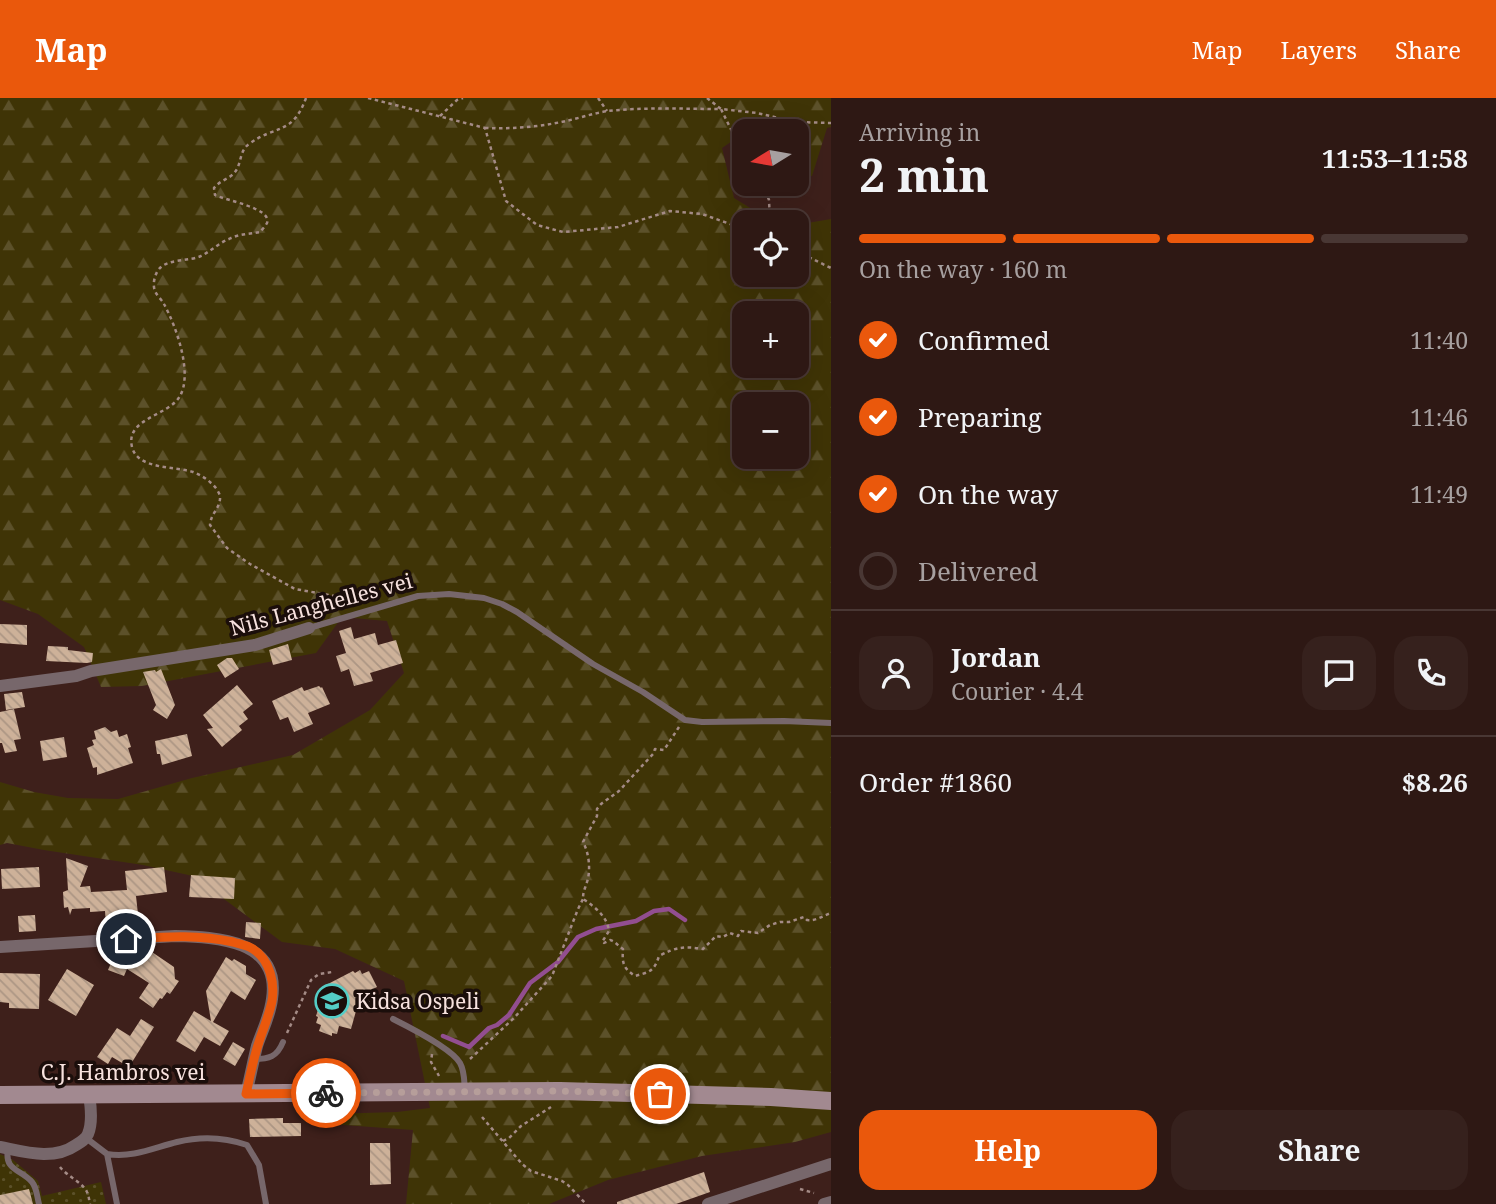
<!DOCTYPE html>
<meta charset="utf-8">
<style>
:root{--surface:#2e1814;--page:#36211d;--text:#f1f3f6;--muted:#a7a0a0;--line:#493734;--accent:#ea580c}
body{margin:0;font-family:"Noto Serif",serif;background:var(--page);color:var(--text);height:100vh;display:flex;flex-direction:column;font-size:26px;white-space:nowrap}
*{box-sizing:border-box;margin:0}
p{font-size:23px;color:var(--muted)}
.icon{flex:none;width:38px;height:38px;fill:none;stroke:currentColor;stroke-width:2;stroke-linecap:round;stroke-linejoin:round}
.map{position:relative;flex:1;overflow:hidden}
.drawer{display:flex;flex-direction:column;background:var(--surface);width:665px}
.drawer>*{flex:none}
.needle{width:46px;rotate:259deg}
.buttons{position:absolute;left:732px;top:21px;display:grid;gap:14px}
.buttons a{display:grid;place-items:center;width:77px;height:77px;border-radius:14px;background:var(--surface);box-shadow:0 7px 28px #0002,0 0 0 2px var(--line);font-size:35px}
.pin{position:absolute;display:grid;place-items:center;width:60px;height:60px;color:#fff;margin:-30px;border:4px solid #fff;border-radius:50%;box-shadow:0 2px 7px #0007}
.courier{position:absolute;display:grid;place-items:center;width:70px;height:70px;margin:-35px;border:5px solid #ea580c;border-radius:50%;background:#fff;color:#222;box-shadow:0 2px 9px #0007}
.summary em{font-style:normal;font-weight:700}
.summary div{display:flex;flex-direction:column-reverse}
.summary{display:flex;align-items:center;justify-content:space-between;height:119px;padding:0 28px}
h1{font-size:46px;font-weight:700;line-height:52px}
.bar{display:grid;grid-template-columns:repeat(4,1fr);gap:10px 7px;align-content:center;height:84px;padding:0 28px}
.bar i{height:9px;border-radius:5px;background:var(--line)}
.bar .current{background:var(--accent)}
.bar p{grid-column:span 4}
.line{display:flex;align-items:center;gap:18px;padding:0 28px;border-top:2px solid var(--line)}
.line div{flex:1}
.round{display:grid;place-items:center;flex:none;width:74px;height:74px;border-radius:21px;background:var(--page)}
ol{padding:0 28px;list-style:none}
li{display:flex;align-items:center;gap:21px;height:77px}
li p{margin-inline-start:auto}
li .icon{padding:7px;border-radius:50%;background:var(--accent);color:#fff;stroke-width:4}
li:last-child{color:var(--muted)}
li i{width:38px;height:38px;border:4px solid var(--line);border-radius:50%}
.button{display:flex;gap:14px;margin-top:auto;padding:14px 28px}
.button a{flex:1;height:80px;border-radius:21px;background:var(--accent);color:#fff;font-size:28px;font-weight:700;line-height:80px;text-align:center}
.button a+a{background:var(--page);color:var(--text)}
header{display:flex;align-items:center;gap:42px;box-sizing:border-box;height:98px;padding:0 35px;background:var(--accent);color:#fff}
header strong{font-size:33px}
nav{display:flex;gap:38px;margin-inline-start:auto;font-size:24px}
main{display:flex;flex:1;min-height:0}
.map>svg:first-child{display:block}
.grass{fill:url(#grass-dots)}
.forest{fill:url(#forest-firs);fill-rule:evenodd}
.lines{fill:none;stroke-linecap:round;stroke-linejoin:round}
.stream{stroke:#924e90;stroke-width:4.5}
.building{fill:url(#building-back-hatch)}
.path{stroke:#a48b86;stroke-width:2.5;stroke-dasharray:3.5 3.5;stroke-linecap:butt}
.lane{stroke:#77676b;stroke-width:6}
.street{stroke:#77676b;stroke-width:12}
.secondary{stroke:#a28990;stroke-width:18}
.done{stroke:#b69e9a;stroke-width:7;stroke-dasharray:0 12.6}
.route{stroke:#ea580c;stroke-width:9}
.labels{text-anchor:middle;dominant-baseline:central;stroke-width:7;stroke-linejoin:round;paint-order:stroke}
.street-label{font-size:21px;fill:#f7e2de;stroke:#1b0e0b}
.poi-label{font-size:21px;fill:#f7e2de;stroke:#1b0e0b;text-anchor:start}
</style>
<header>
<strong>Map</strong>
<nav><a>Map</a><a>Layers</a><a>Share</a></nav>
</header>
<main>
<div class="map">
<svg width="831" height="1106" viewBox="0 0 831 1106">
<defs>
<pattern id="grass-dots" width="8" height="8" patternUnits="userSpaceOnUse" patternTransform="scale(1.75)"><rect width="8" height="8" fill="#3f3406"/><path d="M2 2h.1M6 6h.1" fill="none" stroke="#5c512a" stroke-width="1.8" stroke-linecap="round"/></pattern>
<pattern id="forest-firs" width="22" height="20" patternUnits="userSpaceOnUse" patternTransform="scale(1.75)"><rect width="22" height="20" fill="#3f3406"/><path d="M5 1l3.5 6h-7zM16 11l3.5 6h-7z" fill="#5c512a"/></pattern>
<pattern id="building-back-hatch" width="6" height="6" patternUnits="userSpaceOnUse" patternTransform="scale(1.75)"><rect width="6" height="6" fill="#cdb199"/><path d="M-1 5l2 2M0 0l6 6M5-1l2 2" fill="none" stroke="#ac9684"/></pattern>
</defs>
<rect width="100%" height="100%" fill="#3e201b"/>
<!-- grass -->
<path class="grass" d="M0 1056 13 1062 38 1083 42 1098 101 1084 106 1106H0Z"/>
<!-- forest -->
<path class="forest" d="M0 0H831V29L827 30 812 78H796V33H744V48L738 39 722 50 734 100 773 124H744V177H796V127L831 121V1034L795 1044 702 1058 608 1082 549 1106H406L413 1032 330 1026V1016L397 1014 430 1010 404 883 335 851 282 844 193 778 143 767 44 752 7 745 0 747V684L34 694 68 700 118 701 192 680 293 657 370 612 404 575 387 523 342 519 316 555 142 588 101 589 84 549 38 516 0 502ZM744 215H796V268H744ZM744 306H796V359H744Z"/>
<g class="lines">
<!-- stream -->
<path class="stream" d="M443 938 469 949 489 930 497 927 509 917 530 885 558 864 578 839 596 831 636 823 654 813 669 811 685 822"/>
</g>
<!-- building -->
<path class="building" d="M0 526 27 527V547L0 545Z
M351 529 354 541 375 535 378 547 396 542 403 565 370 575 373 583 354 588 349 571 341 574 336 558 346 555 339 533Z
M288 546 292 562 273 567 269 552Z
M48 548 68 549V552L93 555 92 564 87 565 46 563Z
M227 560H232L239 571 225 580 217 567Z
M161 571 175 607 167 621 153 612 156 607 143 574 155 572 156 574Z
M237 587 253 606 243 614 248 621 239 628 242 632 222 649 207 631 213 630 203 617Z
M319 588 321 590 322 589 330 606 308 615 313 626 294 634 288 619 280 622 272 603 302 589 304 593Z
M22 594 25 609 6 612 4 596Z
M14 611 21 641 14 642 17 653 5 655 2 645H0V614Z
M105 629 111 634 117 632 119 639 127 636 131 649 128 650 133 665 97 677V669L93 670 87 650 94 647 92 642 96 641 94 633Z
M187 636 192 658 162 667 160 656H157L155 643Z
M64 639 67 659 43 663 40 643Z
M66 760 88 768 80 789 90 788 91 794 127 792 125 773 164 769 167 794 136 798 139 825 106 828 105 813 90 814V810L72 811 70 817 68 809 64 810 63 794 68 792Z
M39 769 40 789 2 791 1 771Z
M191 777 235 780 234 801 189 799Z
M35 817 36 833 19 834 18 818Z
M246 824 261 825 260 841 245 839Z
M149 852 174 869 175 881 179 883 170 896 167 894 162 901 160 900 153 910 139 900 149 885 127 871 124 878 108 872 116 853 144 864Z
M226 859 232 863 234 861 246 868V876L256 882 245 902 231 893 213 924 229 933 220 948 204 939 195 954 176 943 194 913 211 923 206 893Z
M67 871 94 887 76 918 48 902Z
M360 872 362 876 369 873 377 889 367 894 373 905 356 913 351 931 339 928 337 936 332 935V938L319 933 321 927 316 925 318 919 316 918 326 887 353 873 355 875Z
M0 875 40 876 39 911 9 910V905L0 904Z
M141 921 154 929 129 969 112 959 108 966 97 959 117 930 130 938Z
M233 944 245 951 235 968 223 961Z
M283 1020V1025H301V1038L250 1039 249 1021Z
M370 1045H390L391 1086 370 1087Z
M704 1074 710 1094 676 1106H617V1104Z
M29 1091 33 1106H0V1097Z"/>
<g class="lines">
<!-- path -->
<path class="path" d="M306 0C292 38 276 26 249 46 239 53 242 65 235 74 230 81 220 82 214 90L215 97C227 103 272 110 267 125 266 127 262 132 260 134 250 136 238 136 229 141 219 145 211 153 201 158 190 163 170 161 161 169 155 174 152 186 155 193 157 198 162 202 164 206 176 228 193 275 180 298 169 318 125 320 132 349 138 372 175 368 193 374 200 377 206 380 211 385 215 388 219 394 220 398 221 410 211 414 210 427L227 450 250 466 295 491 352 501 354 505
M368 0 485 30 506 103 537 127 563 134 618 129 670 113 702 116 744 131
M598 0 607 13
M707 0 721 11 757 15 796 24 831 25
M440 18 457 2 463 0
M485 30C512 31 539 29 566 23 580 20 594 15 608 13 645 9 684 11 721 11L744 58
M763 86 769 102 770 124
M796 153 831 170
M679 629 664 652 655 651 653 656 619 693 601 706 597 711V718L583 744C589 755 591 772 587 784 585 791 583 793 583 801 595 809 607 818 609 833L602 844 604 845 610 842C615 843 618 848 623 851 622 865 623 870 635 878 649 874 654 874 659 858 676 849 684 848 703 851L716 838 723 839 730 835 738 838 741 833 758 835 770 827 780 824H789L804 819 807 822C817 823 822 818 831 815
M287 935 311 882 319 876 332 874
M432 956 431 964 439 978
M470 961 514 920 552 878 578 811 583 801
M482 1019 522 1066 531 1073 562 1083 568 1087 586 1106
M503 1043 509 1040 521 1028 551 1009
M60 1069C67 1078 83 1085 87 1094 89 1098 89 1102 90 1106
M800 1091 814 1095"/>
<!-- lane -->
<path class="lane" d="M309 530 418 498 449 496 484 500 502 506 517 514 593 566 643 594 685 622 702 624 784 623 831 625
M393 921C409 929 452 951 460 965 465 974 464 984 465 993
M254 961C269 961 277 959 283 944
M86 1040 107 1056 117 1106
M8 1051C4 1073 21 1071 32 1084 37 1090 37 1099 39 1106
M107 1056C133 1060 153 1050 177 1044 201 1038 224 1039 247 1047L259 1067 266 1106"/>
<!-- street -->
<path class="street" d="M0 588 76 578 91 573 255 547 309 530
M0 849 175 838C217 839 281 842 272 901 270 918 262 933 257 948 253 964 250 980 246 996
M0 1049C25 1054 53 1063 76 1047 81 1044 86 1041 88 1036 93 1024 91 1009 89 997
M708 1106 831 1066
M824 1106 831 1104"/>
<!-- secondary -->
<path class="secondary" d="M0 997 560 993 771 999 831 1003"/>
</g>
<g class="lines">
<!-- done -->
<path class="done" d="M326 995 560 993 660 996"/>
<!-- route -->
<path class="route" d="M126 841C162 839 197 836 233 844 239 846 247 847 253 851 270 862 275 885 272 903 269 918 263 931 259 944 253 961 250 979 246 996L326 995"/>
</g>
<!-- icons -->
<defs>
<symbol id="school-ring" viewBox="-11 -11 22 22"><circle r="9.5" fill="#1b0e0b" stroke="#54cdc6" stroke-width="1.5"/><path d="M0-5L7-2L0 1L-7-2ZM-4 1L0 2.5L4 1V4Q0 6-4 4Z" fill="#54cdc6"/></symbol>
</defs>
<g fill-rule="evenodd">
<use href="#school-ring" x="313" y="884" width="38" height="38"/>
</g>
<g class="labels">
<!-- street labels -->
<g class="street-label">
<text transform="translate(321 506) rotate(-15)">Nils Langhelles vei</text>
<text x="123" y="974">C.J. Hambros vei</text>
</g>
<!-- poi labels -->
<g class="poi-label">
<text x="356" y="903">Kidsa Ospeli</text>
</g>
</g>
</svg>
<div class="buttons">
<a><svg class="needle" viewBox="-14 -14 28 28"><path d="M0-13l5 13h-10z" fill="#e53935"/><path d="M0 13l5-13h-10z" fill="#a7a0a0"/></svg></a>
<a><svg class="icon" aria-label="locate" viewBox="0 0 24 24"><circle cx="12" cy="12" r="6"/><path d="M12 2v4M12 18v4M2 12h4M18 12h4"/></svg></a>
<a>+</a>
<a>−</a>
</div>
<div class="pin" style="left:660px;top:996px;background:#ea580c"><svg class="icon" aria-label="bag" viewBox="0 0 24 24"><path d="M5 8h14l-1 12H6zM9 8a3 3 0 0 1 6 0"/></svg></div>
<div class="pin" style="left:126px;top:841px;background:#1f2937"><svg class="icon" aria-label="home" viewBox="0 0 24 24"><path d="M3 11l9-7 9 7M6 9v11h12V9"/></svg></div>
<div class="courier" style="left:326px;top:995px"><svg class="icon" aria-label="bike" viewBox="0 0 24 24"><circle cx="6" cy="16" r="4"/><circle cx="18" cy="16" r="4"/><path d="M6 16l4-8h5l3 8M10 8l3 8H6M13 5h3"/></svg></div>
</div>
<section class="drawer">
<div class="summary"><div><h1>2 min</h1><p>Arriving in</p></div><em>11:53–11:58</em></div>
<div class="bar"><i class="current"></i><i class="current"></i><i class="current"></i><i></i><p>On the way · 160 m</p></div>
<ol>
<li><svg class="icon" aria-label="check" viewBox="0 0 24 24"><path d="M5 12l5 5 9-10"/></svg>Confirmed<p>11:40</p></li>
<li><svg class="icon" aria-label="check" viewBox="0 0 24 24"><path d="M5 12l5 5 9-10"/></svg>Preparing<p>11:46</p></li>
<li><svg class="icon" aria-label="check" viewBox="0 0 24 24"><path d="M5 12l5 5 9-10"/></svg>On the way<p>11:49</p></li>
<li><i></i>Delivered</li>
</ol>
<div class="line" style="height:126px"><a class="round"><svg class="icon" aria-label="person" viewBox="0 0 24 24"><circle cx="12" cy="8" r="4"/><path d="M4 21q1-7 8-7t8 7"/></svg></a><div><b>Jordan</b><p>Courier · 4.4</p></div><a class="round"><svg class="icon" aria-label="chat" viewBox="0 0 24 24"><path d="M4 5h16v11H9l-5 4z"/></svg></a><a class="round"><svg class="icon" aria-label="phone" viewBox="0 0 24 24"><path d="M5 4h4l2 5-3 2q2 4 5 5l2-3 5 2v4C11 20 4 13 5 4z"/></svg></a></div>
<div class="line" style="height:91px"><div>Order #1860</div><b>$8.26</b></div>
<div class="button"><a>Help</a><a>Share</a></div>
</section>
</main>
